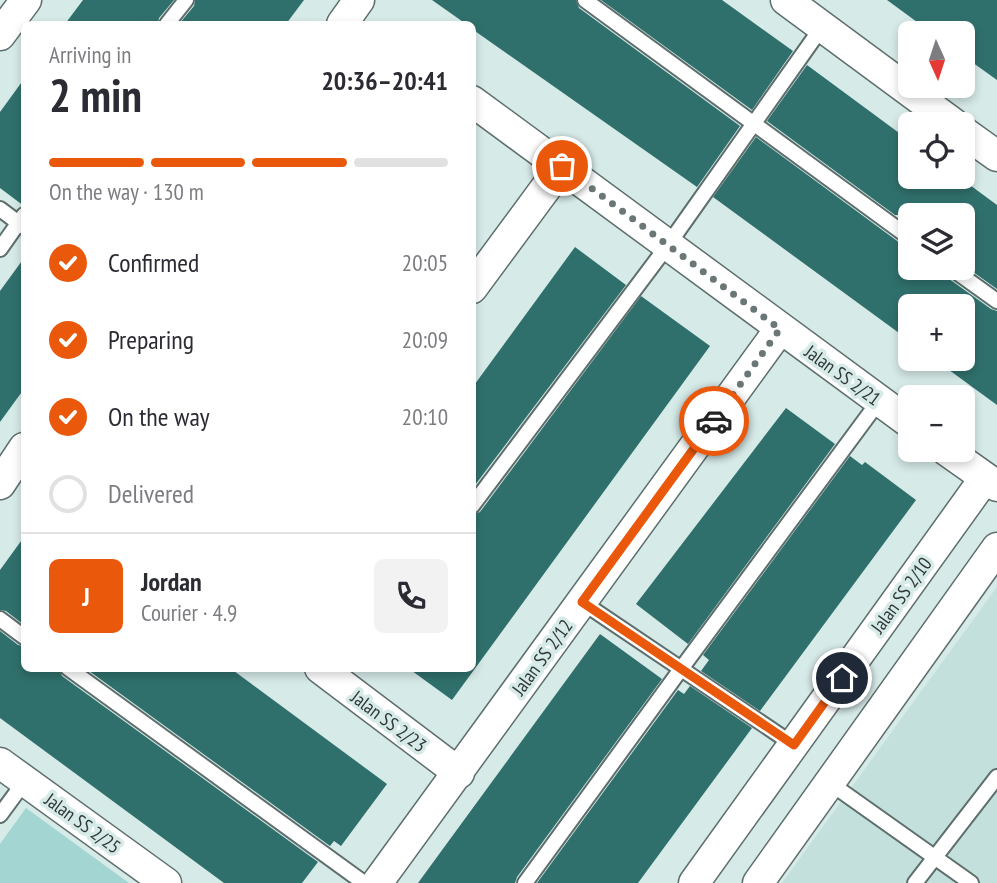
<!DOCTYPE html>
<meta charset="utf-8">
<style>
:root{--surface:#fff;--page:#f2f2f3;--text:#2b2b33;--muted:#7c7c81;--line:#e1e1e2;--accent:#ea580c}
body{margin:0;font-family:"PT Sans Narrow",sans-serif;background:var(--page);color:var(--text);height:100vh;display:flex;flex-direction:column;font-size:26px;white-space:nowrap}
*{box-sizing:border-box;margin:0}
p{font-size:23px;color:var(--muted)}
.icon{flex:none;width:38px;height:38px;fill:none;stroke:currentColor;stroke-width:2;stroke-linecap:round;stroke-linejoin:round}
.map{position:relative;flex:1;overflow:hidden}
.panel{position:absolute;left:21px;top:21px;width:455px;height:651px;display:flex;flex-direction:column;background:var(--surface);border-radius:10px;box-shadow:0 4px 10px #0003}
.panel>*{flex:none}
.needle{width:46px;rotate:177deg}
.buttons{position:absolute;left:898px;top:21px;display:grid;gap:14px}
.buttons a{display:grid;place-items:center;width:77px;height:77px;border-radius:10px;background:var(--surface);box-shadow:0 4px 10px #0003;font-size:35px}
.pin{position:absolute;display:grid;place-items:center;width:60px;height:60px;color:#fff;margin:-30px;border:4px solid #fff;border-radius:50%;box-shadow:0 2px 7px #0007}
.courier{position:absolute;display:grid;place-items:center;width:70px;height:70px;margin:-35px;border:5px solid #ea580c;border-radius:50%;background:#fff;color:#222;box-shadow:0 2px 9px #0007}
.overview em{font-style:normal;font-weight:700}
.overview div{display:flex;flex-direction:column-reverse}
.overview{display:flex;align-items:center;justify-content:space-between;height:119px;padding:0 28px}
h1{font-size:46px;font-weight:700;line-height:52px}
.bar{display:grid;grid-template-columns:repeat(4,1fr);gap:10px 7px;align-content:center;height:84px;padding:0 28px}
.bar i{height:9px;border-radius:5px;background:var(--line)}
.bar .current{background:var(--accent)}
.bar p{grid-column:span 4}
.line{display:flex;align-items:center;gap:18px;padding:0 28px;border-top:2px solid var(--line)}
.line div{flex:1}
.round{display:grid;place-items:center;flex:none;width:74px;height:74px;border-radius:10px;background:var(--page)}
ol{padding:0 28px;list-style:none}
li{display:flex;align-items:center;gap:21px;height:77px}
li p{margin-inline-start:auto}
li .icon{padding:7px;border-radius:50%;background:var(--accent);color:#fff;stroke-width:4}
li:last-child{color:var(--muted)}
li i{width:38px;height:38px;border:4px solid var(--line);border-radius:50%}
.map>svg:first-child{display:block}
.built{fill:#c3e0dd}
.green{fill:#a3d6d2}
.building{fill:#30706c}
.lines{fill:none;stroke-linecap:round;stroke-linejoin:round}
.lane-casing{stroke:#5d6e6c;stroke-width:18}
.street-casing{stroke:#5d6e6c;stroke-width:33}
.lane{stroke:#fff;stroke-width:14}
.street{stroke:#fff;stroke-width:30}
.done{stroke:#6b7776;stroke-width:7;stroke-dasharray:0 12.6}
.route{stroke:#ea580c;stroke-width:9}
.labels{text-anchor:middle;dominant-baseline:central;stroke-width:7;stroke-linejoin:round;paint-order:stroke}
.street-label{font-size:19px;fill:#313938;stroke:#d6eae8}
</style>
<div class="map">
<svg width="997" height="883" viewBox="0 0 997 883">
<rect width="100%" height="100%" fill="#d6eae8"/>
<!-- built -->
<path class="built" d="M997 587V883H782Z"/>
<!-- green -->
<path class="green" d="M26 808 129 883H0V844Z"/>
<!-- building -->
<path class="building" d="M83 0H174L159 18 158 24H65Z
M195 0H304L286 24H179L194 6Z
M432 0H576L579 8 740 126 697 187 472 29V24H466Z
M601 0H722L793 51 752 110Z
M887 0H997V80L962 55V33H932Z
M807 65 910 141V177H959L997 205V289L962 264V215H895L767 121Z
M24 79V206L0 188V112Z
M756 137 904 246 910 248V268H941L945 276 991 309 997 311V405L934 359H962V306H910V341L713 197Z
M575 247 626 285 472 489V388Z
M24 258V389L0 422V291Z
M641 296 710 346 452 700 408 668H472V515L480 512Z
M786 408 835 444 688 644 636 604Z
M850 456 862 465 865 462 916 500 760 711 701 671 709 660 703 655Z
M24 537V625L6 611 0 610V570Z
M0 631 18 645 24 646V668H59L62 676 318 862 302 883H224L0 718Z
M600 634 662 679 517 877 515 883H418Z
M85 668H230L387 784 341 846 334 841 330 846Z
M690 686 752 728 638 883H537L678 690 684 694Z"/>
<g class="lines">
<defs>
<path id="lane" d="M585 0 910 238
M167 24 186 0
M0 209 24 227
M0 249 24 215
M951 268 997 301
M472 506 668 245 822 27
M582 602 794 745
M0 619 24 637
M68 668 364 883
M830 783 971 883
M0 815 25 781
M525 883 681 669 879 401
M915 883 997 777"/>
<path id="street" d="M786 0 954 124
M342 24 359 0
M0 35 26 0
M472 101 910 423
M962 131 997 156
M472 288 562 166
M946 450 997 486
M0 484 24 448
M320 668 459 773
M0 763 166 883
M377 883 780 329
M694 883 985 478
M758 883 997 548"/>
</defs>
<!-- lane casing -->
<use href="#lane" class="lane-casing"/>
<!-- street casing -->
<use href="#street" class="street-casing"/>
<!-- lane -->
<use href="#lane" class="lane"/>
<!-- street -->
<use href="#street" class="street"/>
</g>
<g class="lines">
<!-- done -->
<path class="done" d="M562 166 780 329 714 421"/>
<!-- route -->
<path class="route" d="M714 421 582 602 794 745 842 678"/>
</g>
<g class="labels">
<!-- street labels -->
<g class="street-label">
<text transform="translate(843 375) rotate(36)">Jalan SS 2/21</text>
<text transform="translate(901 595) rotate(-54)">Jalan SS 2/10</text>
<text transform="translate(542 657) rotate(-54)">Jalan SS 2/12</text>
<text transform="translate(389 721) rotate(37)">Jalan SS 2/23</text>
<text transform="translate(83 823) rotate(36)">Jalan SS 2/25</text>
</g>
</g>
</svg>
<div class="buttons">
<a><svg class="needle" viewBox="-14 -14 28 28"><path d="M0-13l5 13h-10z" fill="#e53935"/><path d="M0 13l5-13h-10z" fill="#7c7c81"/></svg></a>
<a><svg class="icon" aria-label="locate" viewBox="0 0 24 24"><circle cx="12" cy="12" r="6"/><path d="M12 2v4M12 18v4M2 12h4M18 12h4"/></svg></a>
<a><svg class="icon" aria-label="layers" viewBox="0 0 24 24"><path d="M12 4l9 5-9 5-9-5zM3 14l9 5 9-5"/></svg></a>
<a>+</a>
<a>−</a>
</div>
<div class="pin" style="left:562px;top:166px;background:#ea580c"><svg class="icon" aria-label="bag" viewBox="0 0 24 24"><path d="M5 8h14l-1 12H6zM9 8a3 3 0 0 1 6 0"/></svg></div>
<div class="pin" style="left:842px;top:678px;background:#1f2937"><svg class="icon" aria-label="home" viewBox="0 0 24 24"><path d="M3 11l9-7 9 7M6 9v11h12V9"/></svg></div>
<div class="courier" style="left:714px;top:421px"><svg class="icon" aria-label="car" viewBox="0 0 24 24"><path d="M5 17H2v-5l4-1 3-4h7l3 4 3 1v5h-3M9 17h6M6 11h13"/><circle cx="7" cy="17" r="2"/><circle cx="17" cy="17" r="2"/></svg></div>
<section class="panel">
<div class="overview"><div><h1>2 min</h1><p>Arriving in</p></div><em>20:36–20:41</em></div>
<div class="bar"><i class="current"></i><i class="current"></i><i class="current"></i><i></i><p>On the way · 130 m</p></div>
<ol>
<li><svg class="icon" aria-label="check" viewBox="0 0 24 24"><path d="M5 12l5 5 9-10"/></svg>Confirmed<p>20:05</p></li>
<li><svg class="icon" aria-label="check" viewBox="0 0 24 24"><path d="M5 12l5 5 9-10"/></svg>Preparing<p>20:09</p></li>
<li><svg class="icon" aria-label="check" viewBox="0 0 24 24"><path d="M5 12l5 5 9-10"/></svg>On the way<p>20:10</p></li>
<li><i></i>Delivered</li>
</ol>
<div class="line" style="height:126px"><b class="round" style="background:var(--accent);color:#fff">J</b><div><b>Jordan</b><p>Courier · 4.9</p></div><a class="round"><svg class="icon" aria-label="phone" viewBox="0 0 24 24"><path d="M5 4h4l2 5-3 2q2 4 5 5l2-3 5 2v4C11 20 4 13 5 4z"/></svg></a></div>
</section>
</div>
